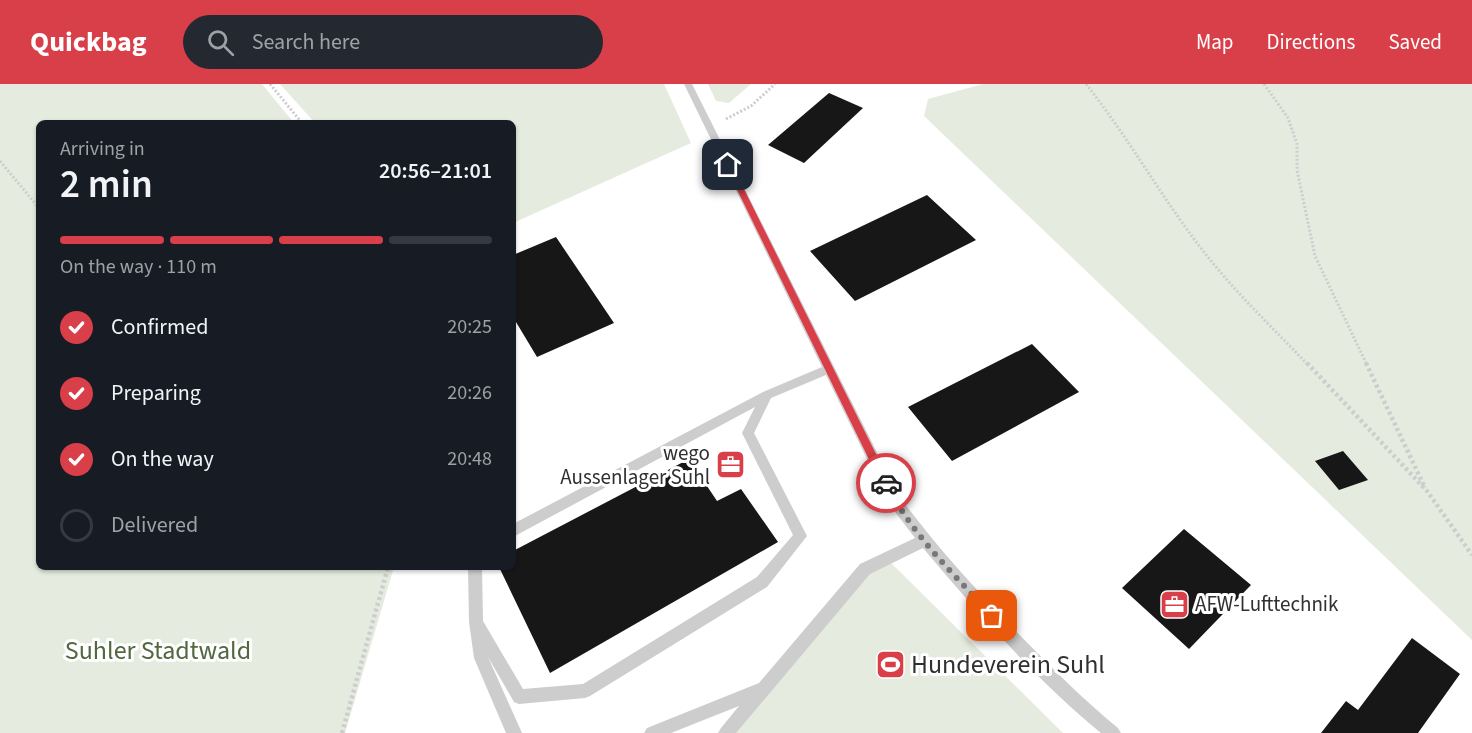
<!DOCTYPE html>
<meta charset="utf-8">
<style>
:root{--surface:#171b24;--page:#242831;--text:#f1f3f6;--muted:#9ea1a6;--line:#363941;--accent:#d93f48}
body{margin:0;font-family:"Source Sans 3",sans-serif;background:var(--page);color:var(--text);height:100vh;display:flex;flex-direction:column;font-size:22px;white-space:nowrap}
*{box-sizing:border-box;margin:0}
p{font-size:20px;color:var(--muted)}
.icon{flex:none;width:33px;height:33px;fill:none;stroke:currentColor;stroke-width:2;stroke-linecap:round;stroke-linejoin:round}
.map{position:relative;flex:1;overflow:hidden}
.details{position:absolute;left:36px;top:36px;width:480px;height:450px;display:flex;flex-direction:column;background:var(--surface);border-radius:9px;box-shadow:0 2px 4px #0004}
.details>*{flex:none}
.pin{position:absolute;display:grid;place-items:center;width:51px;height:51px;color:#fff;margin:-26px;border-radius:12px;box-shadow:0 3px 9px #0006}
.courier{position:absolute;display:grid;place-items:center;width:60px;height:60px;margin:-30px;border:4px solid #d93f48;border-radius:50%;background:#fff;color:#222;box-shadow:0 2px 8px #0007}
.head em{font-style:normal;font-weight:600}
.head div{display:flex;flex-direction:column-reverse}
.head{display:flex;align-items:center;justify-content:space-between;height:102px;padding:0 24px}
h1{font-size:39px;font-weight:600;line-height:45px}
.bar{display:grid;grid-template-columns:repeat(4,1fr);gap:9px 6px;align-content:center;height:72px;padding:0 24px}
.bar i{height:8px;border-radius:4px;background:var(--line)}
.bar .active{background:var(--accent)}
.bar p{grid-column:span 4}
ol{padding:0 24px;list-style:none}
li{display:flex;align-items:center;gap:18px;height:66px}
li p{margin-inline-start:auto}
li .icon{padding:6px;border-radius:50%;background:var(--accent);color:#fff;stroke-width:4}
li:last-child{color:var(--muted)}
li i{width:33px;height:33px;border:3px solid var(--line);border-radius:50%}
header{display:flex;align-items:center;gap:36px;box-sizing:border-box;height:84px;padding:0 30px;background:var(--accent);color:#fff}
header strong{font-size:28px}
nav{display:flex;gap:33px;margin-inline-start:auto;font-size:21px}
.search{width:420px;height:54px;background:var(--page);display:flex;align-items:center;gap:15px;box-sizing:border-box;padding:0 21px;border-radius:33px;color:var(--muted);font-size:22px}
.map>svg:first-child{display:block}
.green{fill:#e5ecdf}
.building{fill:#171717}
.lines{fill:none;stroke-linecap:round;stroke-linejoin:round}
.path-far1{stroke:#cdcdcd;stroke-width:3;stroke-dasharray:2 2;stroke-linecap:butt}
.path{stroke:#cdcdcd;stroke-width:4.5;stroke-dasharray:3 3;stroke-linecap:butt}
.lane{fill:#cdcdcd;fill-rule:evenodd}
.route{fill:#d93f48}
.done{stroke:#787878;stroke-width:6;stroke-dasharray:0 10.8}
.labels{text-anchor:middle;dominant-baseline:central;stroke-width:6;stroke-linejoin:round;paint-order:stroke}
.poi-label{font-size:21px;fill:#303030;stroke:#fff;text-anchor:end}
.near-park-label{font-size:26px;fill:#526840;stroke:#fff}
.near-poi-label{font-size:26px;fill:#303030;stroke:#fff;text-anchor:start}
</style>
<header>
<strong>Quickbag</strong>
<div class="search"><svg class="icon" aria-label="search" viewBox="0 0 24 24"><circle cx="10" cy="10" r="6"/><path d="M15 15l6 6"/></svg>Search here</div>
<nav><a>Map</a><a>Directions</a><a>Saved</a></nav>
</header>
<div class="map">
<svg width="1472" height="649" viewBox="0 0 1472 649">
<rect width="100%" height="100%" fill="#fff"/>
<!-- green -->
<path class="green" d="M0 0H262L294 39H39V483H394L345 649H0Z
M280 0H664L691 59 513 139V39H315Z
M708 0H751L729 19 716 17Z
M983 0H1472V556L924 32 928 15Z
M886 474 1063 649H726L865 485Z"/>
<!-- building -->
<path class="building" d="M829 9 863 24 804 79 768 61Z
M927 111 976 156 855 217 810 167Z
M556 153 614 239 537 273 513 233V171Z
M1032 260 1079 308 952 377 908 323Z
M1343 367 1368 396 1339 406 1315 377Z
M689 375 717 417 741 405 778 458 550 589 499 483H513V467Z
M1184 445 1251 501 1189 565 1122 504Z
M1412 554 1460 590 1418 649H1321L1346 617 1358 626Z"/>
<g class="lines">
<!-- path-far1 -->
<path class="path-far1" d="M270 0 302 39
M1086 0C1133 59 1168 126 1217 184 1245 218 1278 249 1308 281
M1264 0 1288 34 1297 60V86L1315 172 1367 281
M726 35 751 22 775 0
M0 77 39 124"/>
<!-- path -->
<path class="path" d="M1307 279 1427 407 1472 471
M1366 279 1425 404
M342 649 388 483"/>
<!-- lane -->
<path class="lane" d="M684 0H692L899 412C932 457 970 499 1009 540 1044 576 1079 612 1118 644L1121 649H1101C1035 595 978 529 923 464L870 490 736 649H718L721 644 739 622 671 649H644L647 644 759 599 860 480 915 454 889 420 826 291 771 314 754 349 807 452 767 503 590 612 585 614 519 620 514 618 488 573 522 649H506L474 574 469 538 468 483H482L483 537 523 605 583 600 757 493 793 451 742 349 755 323 513 453V440L763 308 822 283Z"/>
</g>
<!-- route -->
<path class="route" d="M728 78 732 81 889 396V402H882L725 81Z"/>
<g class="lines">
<!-- done -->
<path class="done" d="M886 399C911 450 954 490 992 532"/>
</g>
<!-- icons -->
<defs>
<symbol id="office-square" viewBox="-11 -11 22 22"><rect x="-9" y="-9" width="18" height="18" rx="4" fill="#d93f48" stroke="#fff"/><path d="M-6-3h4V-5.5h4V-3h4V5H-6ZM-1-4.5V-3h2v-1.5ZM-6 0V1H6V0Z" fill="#fff"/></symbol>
<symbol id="stadium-square" viewBox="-11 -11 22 22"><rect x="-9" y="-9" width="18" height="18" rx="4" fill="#d93f48" stroke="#fff"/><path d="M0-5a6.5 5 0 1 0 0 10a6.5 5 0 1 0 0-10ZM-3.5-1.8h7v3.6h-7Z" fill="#fff"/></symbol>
</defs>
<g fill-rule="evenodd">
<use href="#office-square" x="714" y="364" width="33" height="33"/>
<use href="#office-square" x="1158" y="504" width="33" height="33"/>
<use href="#stadium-square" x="874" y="564" width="33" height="33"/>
</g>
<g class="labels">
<!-- poi labels -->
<g class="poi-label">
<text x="710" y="369">wego<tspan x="710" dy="24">Aussenlager Suhl</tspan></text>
<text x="1195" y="520" text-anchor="start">AFW-Lufttechnik</text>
</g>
<!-- near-park labels -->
<g class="near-park-label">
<text x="158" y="566">Suhler Stadtwald</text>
</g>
<!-- near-poi labels -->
<g class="near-poi-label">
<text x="911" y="580">Hundeverein Suhl</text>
</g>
</g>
</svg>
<div class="pin" style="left:992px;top:532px;background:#ea580c"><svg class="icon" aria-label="bag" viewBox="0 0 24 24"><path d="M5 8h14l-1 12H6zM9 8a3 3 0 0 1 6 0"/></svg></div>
<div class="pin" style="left:728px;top:81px;background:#1f2937"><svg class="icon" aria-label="home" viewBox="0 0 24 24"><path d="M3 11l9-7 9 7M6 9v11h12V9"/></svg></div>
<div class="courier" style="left:886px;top:399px"><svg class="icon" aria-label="car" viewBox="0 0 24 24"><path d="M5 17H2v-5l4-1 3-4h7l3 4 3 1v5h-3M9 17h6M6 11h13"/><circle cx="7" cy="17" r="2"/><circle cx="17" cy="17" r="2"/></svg></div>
<section class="details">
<div class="head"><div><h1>2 min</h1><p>Arriving in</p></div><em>20:56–21:01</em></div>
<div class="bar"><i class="active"></i><i class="active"></i><i class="active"></i><i></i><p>On the way · 110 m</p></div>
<ol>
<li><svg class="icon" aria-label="check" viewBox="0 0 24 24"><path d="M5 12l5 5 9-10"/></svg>Confirmed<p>20:25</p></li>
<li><svg class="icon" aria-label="check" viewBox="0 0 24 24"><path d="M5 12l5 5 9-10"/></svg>Preparing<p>20:26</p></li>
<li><svg class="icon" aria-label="check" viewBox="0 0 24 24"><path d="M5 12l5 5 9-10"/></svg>On the way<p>20:48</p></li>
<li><i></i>Delivered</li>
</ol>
</section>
</div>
